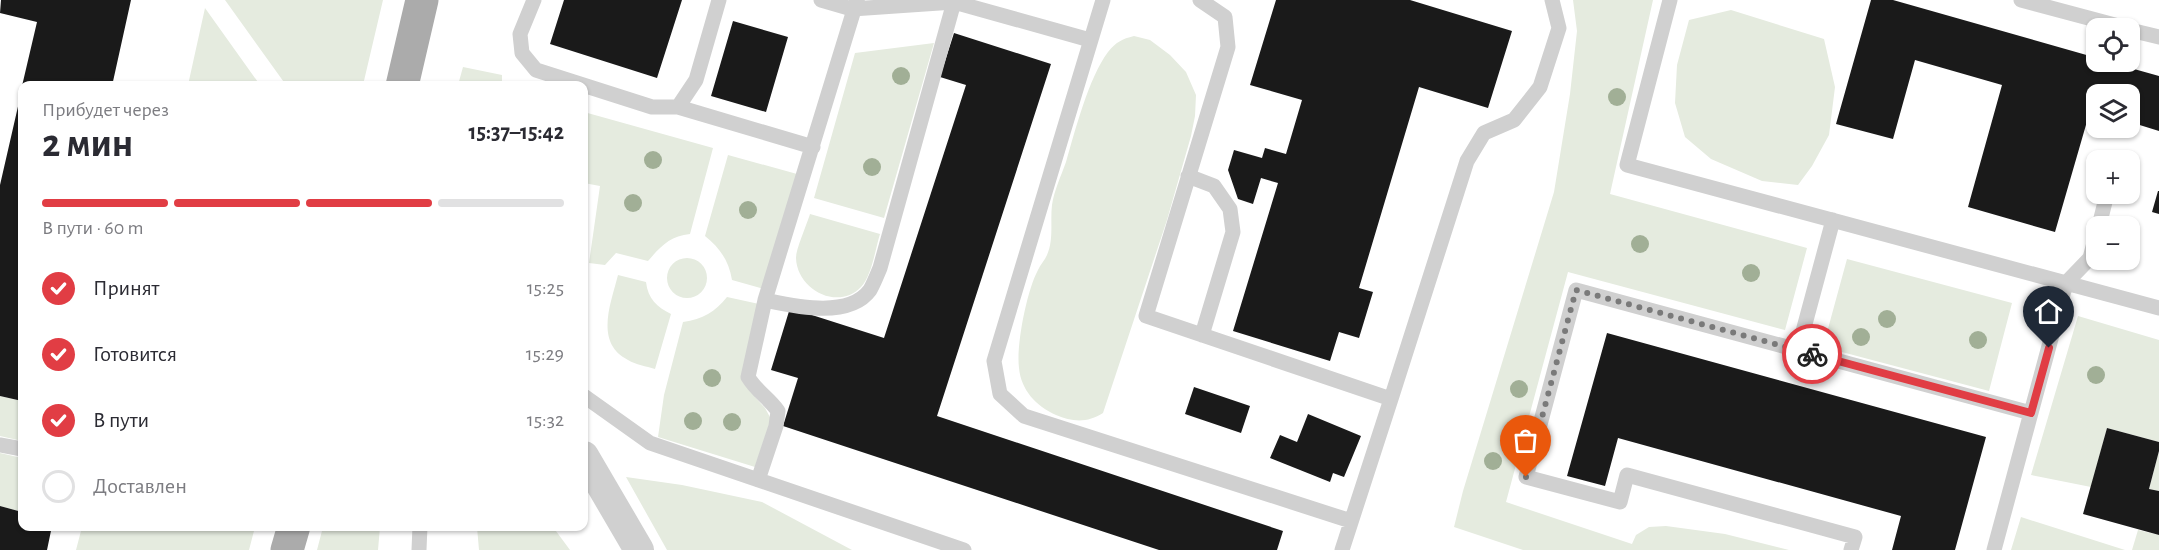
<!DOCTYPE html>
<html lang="ru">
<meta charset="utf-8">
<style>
:root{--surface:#fff;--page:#f7f7f7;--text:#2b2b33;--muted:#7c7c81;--line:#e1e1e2;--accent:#e13d44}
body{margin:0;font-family:"Alegreya Sans",sans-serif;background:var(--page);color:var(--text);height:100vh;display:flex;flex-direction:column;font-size:22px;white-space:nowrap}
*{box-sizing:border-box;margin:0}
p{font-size:20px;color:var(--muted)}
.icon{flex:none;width:33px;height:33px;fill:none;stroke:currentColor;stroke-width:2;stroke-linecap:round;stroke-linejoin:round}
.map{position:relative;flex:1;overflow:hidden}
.sheet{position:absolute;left:18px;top:81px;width:570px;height:450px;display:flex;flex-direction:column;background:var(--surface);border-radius:12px;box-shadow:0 2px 4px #0004}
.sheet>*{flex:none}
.tools{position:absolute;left:2086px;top:18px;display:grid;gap:12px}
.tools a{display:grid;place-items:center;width:54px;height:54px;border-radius:12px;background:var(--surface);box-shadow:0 2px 4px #0004;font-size:30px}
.pin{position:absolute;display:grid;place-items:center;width:51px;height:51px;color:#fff;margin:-62px -26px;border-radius:50% 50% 50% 0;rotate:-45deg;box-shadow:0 0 6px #0007}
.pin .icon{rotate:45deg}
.courier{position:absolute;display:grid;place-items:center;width:60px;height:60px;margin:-30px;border:4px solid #e13d44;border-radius:50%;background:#fff;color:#222;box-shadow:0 2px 8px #0007}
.summary em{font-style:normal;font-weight:600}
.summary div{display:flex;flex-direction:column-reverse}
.summary{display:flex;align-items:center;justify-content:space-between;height:102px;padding:0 24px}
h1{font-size:39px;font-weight:600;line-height:45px}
.bar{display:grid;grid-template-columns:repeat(4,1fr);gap:9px 6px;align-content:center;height:72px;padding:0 24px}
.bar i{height:8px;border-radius:4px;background:var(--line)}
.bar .current{background:var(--accent)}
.bar p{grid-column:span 4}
ol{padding:0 24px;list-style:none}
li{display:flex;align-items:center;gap:18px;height:66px}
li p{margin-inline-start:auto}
li .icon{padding:6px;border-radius:50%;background:var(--accent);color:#fff;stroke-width:4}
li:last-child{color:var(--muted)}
li i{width:33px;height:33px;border:3px solid var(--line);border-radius:50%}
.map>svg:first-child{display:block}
.green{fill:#e5ebdf}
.building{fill:#1a1a1a}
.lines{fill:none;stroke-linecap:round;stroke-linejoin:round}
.service{stroke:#d0d0d0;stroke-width:15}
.minor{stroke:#d0d0d0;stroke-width:30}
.primary{stroke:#ababab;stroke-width:33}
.tree{fill:#a1af96}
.done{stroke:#7a7a7a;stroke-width:6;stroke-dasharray:0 10.8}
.route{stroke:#e13d44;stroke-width:8}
</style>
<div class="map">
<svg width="2159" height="550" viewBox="0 0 2159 550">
<rect width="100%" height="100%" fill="#fff"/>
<!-- green -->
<path class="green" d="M225 0H383L363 85H286Z
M1573 0H1653L1610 194 1807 248 1785 330 1568 272 1506 502 1632 544 1636 535 1649 527 1666 526 1725 534 1789 550H1523L1454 527 1463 491 1554 192 1570 94 1577 31Z
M205 8 260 85H188Z
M1731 10 1824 39 1835 87 1829 135 1812 166 1798 185 1762 181 1711 159 1685 137 1675 103 1677 65 1689 20Z
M1134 36 1150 40 1170 55 1186 72 1196 95 1195 116 1191 136 1167 220 1103 413C1088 423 1072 422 1056 415 1036 406 1021 390 1019 368 1016 345 1027 290 1038 270 1040 265 1045 260 1047 255 1054 239 1050 221 1052 205 1054 191 1061 176 1066 162 1075 131 1089 77 1108 52 1116 42 1122 39 1134 36Z
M934 43 884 218 814 198 855 53Z
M463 67 502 75V85H458Z
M584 112 713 148 690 234C670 236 661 246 648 261L616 253 605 265 589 263 600 186 584 183Z
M728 155 797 174 764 289 732 280C729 261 720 248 705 236Z
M810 214 880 234C875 250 872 275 861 287 838 311 797 290 796 258 796 249 807 224 810 214Z
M667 278a20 20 0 1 1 40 0a20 20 0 1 1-40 0Z
M1847 259 2012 303 1989 391 1823 347Z
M618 275 646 282C648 299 657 307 671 314L655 369C646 366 636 365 628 360 594 343 611 303 618 275Z
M727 297 759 304 755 397 765 408 771 419 755 467 658 437 664 395 683 322C703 319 715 312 727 297Z
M2078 316 2159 340V442L2107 428 2091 487 2031 475Z
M0 396 22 401V441L0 436Z
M2159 451V491L2149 489Z
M0 453 22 458V512L0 506Z
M626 477 682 485 762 502 852 550H667Z
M2021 517 2125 550H2011Z
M82 527V526L255 527 249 550H76Z
M323 527H380L378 550H317Z
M477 527H553L570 550H479Z
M2138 530 2159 535V550H2132Z"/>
<!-- building -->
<path class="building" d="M1 0H131L112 86H22L37 22 0 13Z
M564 0H682L657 78 550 44Z
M1276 0H1410L1512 31 1488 108 1419 87 1359 288 1373 292 1359 338 1339 332 1330 361 1233 331 1278 183 1261 178 1253 204 1238 199 1228 170 1234 150 1262 158 1265 148 1286 154 1302 100 1250 85Z
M1871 0H1893L2097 58V62H2109L2159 76V131L2130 122V94H2097V113L2090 111 2055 232 1968 207 2002 85 1915 60 1893 139 1836 124Z
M733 21 788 37 766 112 711 96Z
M954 33 1051 64 937 416 1283 531 1277 550H1159L783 426 798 378 771 370 790 308 884 338 966 85 940 77Z
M22 89V401L0 396V185Z
M2158 191H2159V214L2152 212Z
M1607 333 1986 437 1955 550H1892L1901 516 1618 438 1605 486 1567 476Z
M1194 387 1250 406 1241 433 1185 414Z
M1308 414 1361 436 1344 477 1333 473 1330 482 1270 458 1280 435 1297 442Z
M2107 428 2159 442V451L2149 489 2159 491V535L2083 514Z
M0 506 22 512V526H52L47 550H0Z"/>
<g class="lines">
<!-- service -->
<path class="service" d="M534 0 520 34 522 53 536 70 652 107H678L696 80 719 0
M821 0 852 9 954 2 1090 40
M1103 0 994 361 1000 394 1024 416 1351 521
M1200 0 1225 17 1228 47 1146 316 1391 399 1342 550
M1670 0 1627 165 2159 308
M2021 0 2126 28
M2130 30 2159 37
M678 107 813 147
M1188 176 1214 186 1230 209 1233 232 1202 335
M2099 226 2107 194
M765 300C794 306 849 319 870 290 874 283 877 275 880 268L954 2 956 0
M1798 350 1833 220
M584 396 650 443 964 550
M1391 399 1467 161 1484 133 1514 120 1540 87 1559 28 1552 0
M0 445 22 449
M758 480 776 426 778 411C768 397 757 392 748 377L765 300 857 0
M419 550 420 526
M1851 550 1855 537 1627 475 1620 502 1526 477 1576 290 2031 413
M1994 550 2066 283 2090 258 2097 232"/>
<!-- minor -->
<path class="minor" d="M584 456 639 550"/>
<!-- primary -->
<path class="primary" d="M402 86 422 0
M287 550 294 526"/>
</g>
<!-- trees -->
<g class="tree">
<circle cx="901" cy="76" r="9"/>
<circle cx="1617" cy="97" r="9"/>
<circle cx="653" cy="160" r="9"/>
<circle cx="872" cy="167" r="9"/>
<circle cx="633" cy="203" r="9"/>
<circle cx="748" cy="210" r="9"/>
<circle cx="1640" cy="244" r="9"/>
<circle cx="1751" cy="273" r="9"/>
<circle cx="1887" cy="319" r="9"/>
<circle cx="1861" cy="337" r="9"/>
<circle cx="1978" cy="340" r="9"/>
<circle cx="2096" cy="375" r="9"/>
<circle cx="712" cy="378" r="9"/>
<circle cx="1519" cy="389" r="9"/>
<circle cx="693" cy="421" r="9"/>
<circle cx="732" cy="422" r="9"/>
<circle cx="1493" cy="461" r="9"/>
</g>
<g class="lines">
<!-- done -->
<path class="done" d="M1526 477 1576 290 1812 354"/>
<!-- route -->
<path class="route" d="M1812 354 2031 413 2049 348"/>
</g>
</svg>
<div class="tools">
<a><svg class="icon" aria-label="locate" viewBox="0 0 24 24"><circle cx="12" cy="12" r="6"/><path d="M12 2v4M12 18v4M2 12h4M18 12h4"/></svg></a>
<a><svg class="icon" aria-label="layers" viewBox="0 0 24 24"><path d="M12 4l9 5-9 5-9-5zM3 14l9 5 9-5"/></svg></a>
<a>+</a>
<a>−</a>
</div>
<div class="pin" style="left:1526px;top:477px;background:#ea580c"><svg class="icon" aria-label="bag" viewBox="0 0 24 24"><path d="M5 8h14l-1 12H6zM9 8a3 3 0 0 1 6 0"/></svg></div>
<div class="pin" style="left:2049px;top:348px;background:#1f2937"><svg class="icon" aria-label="home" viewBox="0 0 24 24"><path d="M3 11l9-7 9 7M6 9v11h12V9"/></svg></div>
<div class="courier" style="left:1812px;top:354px"><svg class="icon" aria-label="bike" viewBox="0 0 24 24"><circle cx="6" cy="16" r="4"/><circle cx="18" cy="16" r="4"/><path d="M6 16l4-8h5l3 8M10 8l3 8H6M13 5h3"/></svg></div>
<section class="sheet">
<div class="summary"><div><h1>2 мин</h1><p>Прибудет через</p></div><em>15:37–15:42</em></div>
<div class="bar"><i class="current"></i><i class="current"></i><i class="current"></i><i></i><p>В пути · 60 m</p></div>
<ol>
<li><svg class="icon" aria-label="check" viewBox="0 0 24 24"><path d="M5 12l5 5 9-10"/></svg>Принят<p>15:25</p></li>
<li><svg class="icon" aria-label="check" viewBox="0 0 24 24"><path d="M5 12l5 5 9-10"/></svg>Готовится<p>15:29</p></li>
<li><svg class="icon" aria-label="check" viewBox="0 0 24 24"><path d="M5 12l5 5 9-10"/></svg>В пути<p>15:32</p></li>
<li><i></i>Доставлен</li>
</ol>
</section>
</div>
